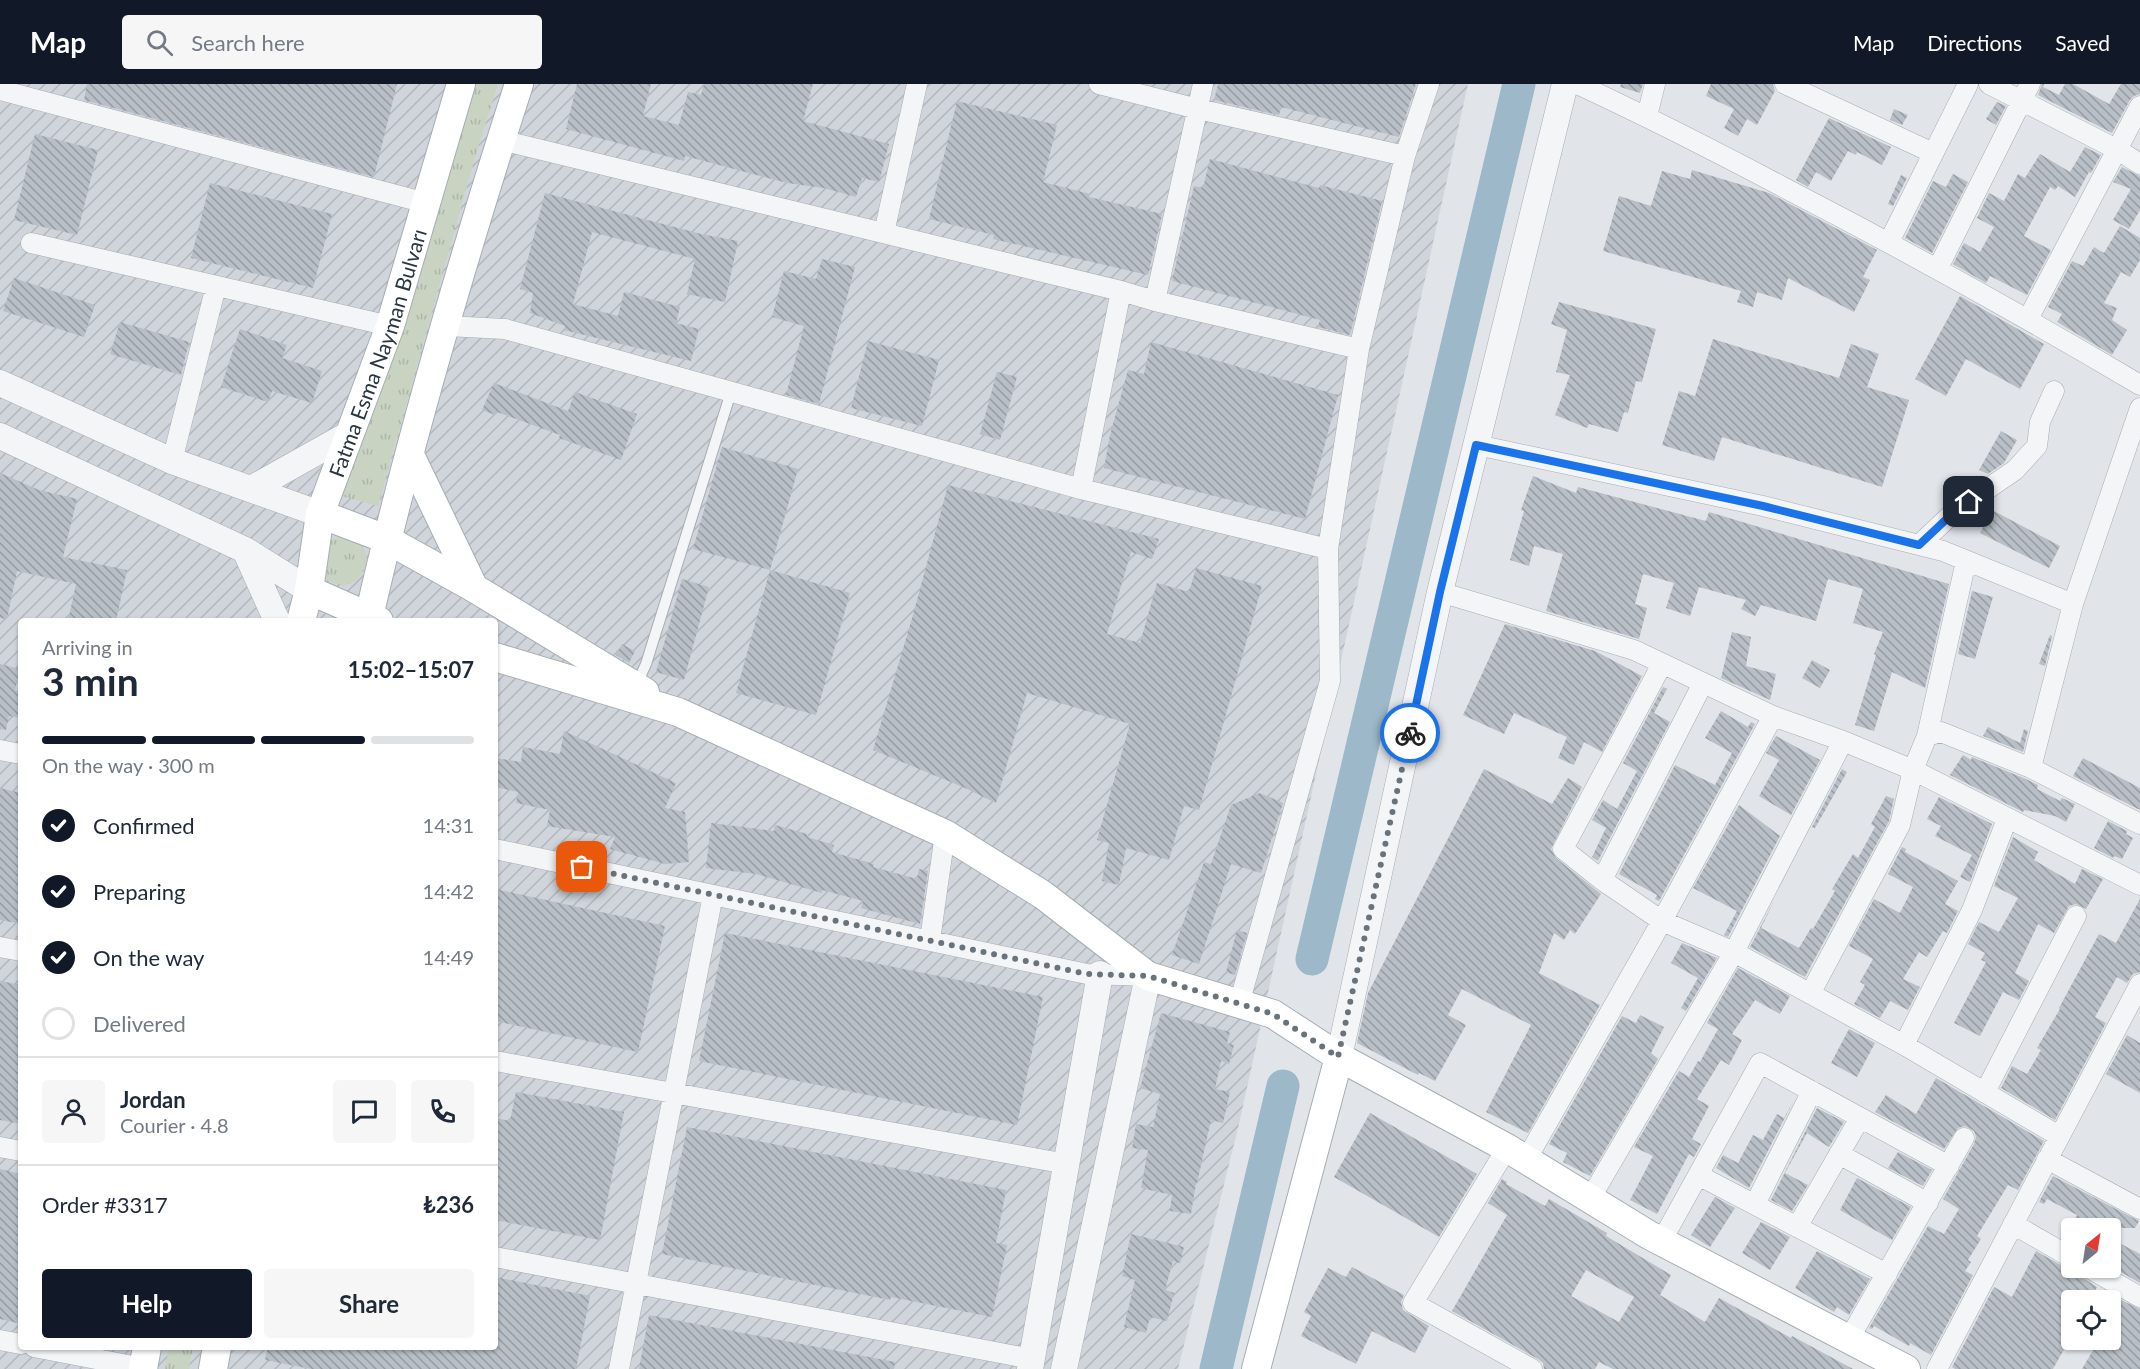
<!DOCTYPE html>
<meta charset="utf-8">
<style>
:root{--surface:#fff;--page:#f6f6f7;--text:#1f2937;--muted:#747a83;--line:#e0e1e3;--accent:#111827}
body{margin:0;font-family:Lato,sans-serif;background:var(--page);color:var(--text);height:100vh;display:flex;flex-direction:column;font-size:22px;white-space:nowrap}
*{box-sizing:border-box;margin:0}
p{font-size:20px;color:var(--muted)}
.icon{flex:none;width:33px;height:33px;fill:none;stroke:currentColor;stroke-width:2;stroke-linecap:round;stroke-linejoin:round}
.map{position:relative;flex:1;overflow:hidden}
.side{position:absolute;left:18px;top:534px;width:480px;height:732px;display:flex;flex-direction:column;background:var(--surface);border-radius:6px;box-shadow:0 2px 4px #0004}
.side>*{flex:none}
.needle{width:39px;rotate:30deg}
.fabs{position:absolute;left:2061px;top:1134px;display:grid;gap:12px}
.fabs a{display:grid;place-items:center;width:60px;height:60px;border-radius:6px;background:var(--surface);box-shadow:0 2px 4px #0004;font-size:30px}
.pin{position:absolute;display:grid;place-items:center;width:51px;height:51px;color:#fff;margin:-26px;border-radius:12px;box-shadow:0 3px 9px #0006}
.courier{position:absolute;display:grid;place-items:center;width:60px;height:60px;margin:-30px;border:4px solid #1a73e8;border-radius:50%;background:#fff;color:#222;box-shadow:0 2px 8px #0007}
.head em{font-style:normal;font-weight:700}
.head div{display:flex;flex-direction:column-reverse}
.head{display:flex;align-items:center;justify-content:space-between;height:102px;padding:0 24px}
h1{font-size:39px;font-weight:700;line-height:45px}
.bar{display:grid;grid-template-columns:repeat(4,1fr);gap:9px 6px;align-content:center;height:72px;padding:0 24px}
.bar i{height:8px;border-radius:4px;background:var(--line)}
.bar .current{background:var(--accent)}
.bar p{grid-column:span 4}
.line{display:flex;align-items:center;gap:15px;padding:0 24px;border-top:2px solid var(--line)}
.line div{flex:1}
.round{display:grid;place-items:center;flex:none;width:63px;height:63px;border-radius:6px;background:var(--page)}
ol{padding:0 24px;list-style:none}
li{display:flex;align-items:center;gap:18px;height:66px}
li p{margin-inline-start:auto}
li .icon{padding:6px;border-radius:50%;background:var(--accent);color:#fff;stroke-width:4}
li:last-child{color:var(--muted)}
li i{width:33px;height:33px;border:3px solid var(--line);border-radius:50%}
.primary-button{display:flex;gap:12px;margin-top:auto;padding:12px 24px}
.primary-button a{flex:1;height:69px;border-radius:6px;background:var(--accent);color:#fff;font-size:24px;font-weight:700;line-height:69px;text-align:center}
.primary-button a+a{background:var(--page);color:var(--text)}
header{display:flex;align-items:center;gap:36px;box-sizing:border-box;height:84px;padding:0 30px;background:var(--accent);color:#fff}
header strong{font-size:28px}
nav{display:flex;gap:33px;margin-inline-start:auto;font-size:21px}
.search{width:420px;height:54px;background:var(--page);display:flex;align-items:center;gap:15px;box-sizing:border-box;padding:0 21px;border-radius:6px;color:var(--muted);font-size:22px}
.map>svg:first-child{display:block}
.industrial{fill:url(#industrial-furrows);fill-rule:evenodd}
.grass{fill:url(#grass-tufts)}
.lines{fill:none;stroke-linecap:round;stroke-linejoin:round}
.river{stroke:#9cb8c9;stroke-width:33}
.building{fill:url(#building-back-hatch);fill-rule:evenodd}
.service-casing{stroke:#a6adb3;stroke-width:12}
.minor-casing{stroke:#a6adb3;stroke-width:21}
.tertiary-casing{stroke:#a6adb3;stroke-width:27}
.secondary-casing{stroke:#a6adb3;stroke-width:30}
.service{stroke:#f3f5f7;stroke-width:10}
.minor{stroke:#f3f5f7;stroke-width:20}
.tertiary{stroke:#f3f5f7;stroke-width:26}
.secondary{stroke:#fff;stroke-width:28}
.done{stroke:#69737c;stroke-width:6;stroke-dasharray:0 10.8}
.route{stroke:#1a73e8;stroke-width:8}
.labels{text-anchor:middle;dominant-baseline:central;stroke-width:4.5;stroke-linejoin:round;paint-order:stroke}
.street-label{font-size:21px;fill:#293541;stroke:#f0f4f7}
</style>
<header>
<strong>Map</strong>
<div class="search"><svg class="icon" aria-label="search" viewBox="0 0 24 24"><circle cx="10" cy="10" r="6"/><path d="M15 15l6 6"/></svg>Search here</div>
<nav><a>Map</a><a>Directions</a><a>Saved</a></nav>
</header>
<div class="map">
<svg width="2140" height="1285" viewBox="0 0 2140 1285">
<defs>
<pattern id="industrial-furrows" width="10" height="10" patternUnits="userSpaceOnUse" patternTransform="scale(1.5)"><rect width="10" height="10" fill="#cfd5db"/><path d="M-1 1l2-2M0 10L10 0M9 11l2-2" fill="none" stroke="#b2b7bd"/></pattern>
<pattern id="grass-tufts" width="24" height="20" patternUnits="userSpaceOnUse" patternTransform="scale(1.5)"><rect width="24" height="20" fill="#c9d3c2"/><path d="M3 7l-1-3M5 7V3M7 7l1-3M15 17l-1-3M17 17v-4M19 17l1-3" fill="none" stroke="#adb6a8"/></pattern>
<pattern id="building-back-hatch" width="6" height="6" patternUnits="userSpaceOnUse" patternTransform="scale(1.5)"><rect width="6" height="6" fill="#b8bfc6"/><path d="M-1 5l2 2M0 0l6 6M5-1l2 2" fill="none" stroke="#969ca2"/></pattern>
</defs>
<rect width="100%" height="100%" fill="#e1e5e9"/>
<!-- industrial -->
<path class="industrial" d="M0 0H1468L1239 1040 1178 1285H0ZM21 537H495V1263H21Z"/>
<!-- grass -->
<path class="grass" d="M475 0H498L476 70 378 422 337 411Z
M341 453C345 454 351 455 355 457 382 471 357 518 324 494L326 458Z
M169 1263H193L189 1285H165Z"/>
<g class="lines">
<!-- river -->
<path class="river" d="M1312 875 1519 0
M1216 1285 1283 1002"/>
</g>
<!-- building -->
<path class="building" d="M87 0H397L374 93 84 16Z
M577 0H651L643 32 679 41 688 8 701 11 704 0H813L803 37 889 60 879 98 862 94 856 113 824 104 787 99 685 72 684 77 566 45Z
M1218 0H1416L1399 53 1281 23 1279 31 1214 16Z
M1621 0H1643L1640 9 1620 3Z
M1711 0H1773L1775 7 1757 41 1747 35 1738 52 1724 44 1734 25 1706 12Z
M2042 0H2044L2043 3 2059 11 2065 0H2073L2109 20 2121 0H2140V10L2134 12 2130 16 2112 49 2038 11Z
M957 17 1057 41 1043 98 1090 110 1089 113 1162 130 1148 191 993 155 994 151 929 135Z
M1997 18 2006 22 1996 41 1986 35Z
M1894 25 1908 31 1902 41 1890 36Z
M1829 34 1891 63 1882 81 1857 68 1856 71 1848 67 1831 97 1816 88 1808 103 1796 96Z
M35 50 98 66 77 151 14 136Z
M2085 63 2101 71 2091 89 2089 88 2075 113 2058 102 2055 106 2050 103 2024 152 2051 166 2027 211 1990 192 1986 199 1953 180 1964 159 1980 168 1994 143 1977 134 1989 109 2004 117 2018 90 2025 94 2040 70 2070 88Z
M1210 75 1319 104 1320 101 1382 117 1350 251 1318 243 1320 236 1172 197 1194 102 1203 104Z
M2122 83 2140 92V126L2129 145 2113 136 2131 105 2113 98Z
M1692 86 1769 109 1877 166 1863 193 1870 196 1854 228 1788 194 1782 216 1757 208 1753 223 1737 218 1741 207 1603 167 1619 112 1651 122 1662 87 1690 95Z
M1953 90 1968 98 1932 169 1905 154 1933 97 1946 103Z
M1901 91 1907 94 1893 122 1888 120Z
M210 99 332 130 313 204 191 174Z
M545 109 701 150 738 157 725 218 687 210 695 175 592 148 573 220 618 232 624 208 680 223 676 239 699 245 691 277 564 246 565 242 530 229 533 209 520 205Z
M2120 142 2140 154V176L2130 193 2121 188 2104 219 2117 224 2112 236 2127 246 2112 271 2057 238 2062 230 2048 223 2072 177 2083 182 2094 163 2104 169Z
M822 175 855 183 819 320 786 311 804 242 772 233 784 187 816 195Z
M14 194 95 221 84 253 3 227Z
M1960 212 2044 260 2020 305 1966 275 1946 312 1915 295Z
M1559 218 1656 245 1642 298 1636 297 1628 329 1624 328 1618 348 1589 340 1587 344 1555 331 1570 291 1556 288 1567 246 1551 240Z
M120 238 189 258 181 291 110 270Z
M240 245 287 261 282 274 322 287 312 319 272 307 268 318 221 303Z
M1713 255 1839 294 1851 260 1879 270 1867 303 1909 316 1882 403 1722 353 1714 377 1662 361 1679 307 1695 312Z
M868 257 939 276 922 342 851 324Z
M1151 258 1338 311 1305 435 1104 384 1110 351 1128 286 1144 290Z
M997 288 1017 293 1000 356 980 350Z
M494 299 568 327 575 308 637 330 621 376 559 354 560 351 497 328 495 331 482 326Z
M2001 347 2017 356 2004 379 1988 390 1979 386Z
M722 363 798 385 770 486 693 465Z
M0 389 39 406 77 415 63 473 127 486 116 537H68L76 500 17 487 7 535 0 534Z
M1533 392 1576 409 1578 403 1706 437 1709 428 1949 500 1925 604 1892 588 1874 647 1855 641 1876 571 1874 570 1883 548 1853 539 1863 505 1828 495 1816 537 1761 521 1755 532 1741 525 1746 516 1699 503 1690 532 1666 524 1674 499 1643 490 1635 520 1647 524 1639 555 1546 527 1563 470 1534 462 1529 482 1510 476 1524 427 1521 426Z
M948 401 1159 455 1152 475 1131 468 1107 550 1140 559 1157 499 1189 508 1196 484 1262 502 1199 726 1184 722 1169 776 1126 764 1119 801 1102 797 1109 759 1097 756 1130 640 1027 609 996 719 965 704 873 666 913 531Z
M1992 426 2060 462 2049 484 1980 449Z
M770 486 850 509 816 631 736 609Z
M682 495 709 503 684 596 656 588Z
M1972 507 1993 513 1975 575 1958 570Z
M1505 540 1595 567 1642 592 1602 668 1584 658 1574 681 1558 674 1567 653 1514 629 1504 650 1463 631Z
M1732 548 1751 553 1746 582 1776 590 1770 616 1721 594Z
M2050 551 2052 552 2045 582 2039 580Z
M622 560 635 567 629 579 616 571Z
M1812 576 1830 586 1820 604 1802 594Z
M0 580 20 585 15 606 21 608V634L9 632 6 646 0 645Z
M1663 603 1667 605 1654 629 1670 638 1598 777 1592 773 1606 744 1592 736 1603 716 1617 725 1637 687 1623 679Z
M1721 627 1748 643 1751 638 1755 640 1659 817 1655 815 1657 811 1619 790 1675 681 1715 701 1732 669 1705 654Z
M1988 643 2020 659 2024 645 2028 647 2023 668 1983 652Z
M564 647 676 699 665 724 685 728 689 778 665 780 610 765 615 753 547 742 550 726 516 719 518 708 495 703V674L521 678 523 663 560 670Z
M1776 652 1820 676 1791 731 1759 712 1779 676 1766 669Z
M1963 671 1971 676 1972 673 2026 695 2038 701 2037 705 2060 717 2062 714 2075 720 2066 738 2055 732 2024 726 2023 728 1950 691Z
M2083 674 2140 704V726L2073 692Z
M1484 685 1552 720 1568 694 1582 703 1551 765 1556 774 1601 810 1575 850 1570 846 1564 856 1554 849 1539 889 1600 921 1528 1049 1486 1028 1531 941 1462 905 1448 931 1466 941 1435 997 1419 989 1418 991 1357 959 1368 909Z
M1842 685 1847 688 1815 744 1812 743Z
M0 704 21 709V840L0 836Z
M1260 709 1283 719 1261 789 1231 780 1199 880 1172 871 1204 778 1211 780 1231 721Z
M1886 712 1894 715 1889 737 1805 893 1750 863 1775 815 1761 844 1799 864 1811 844 1813 845 1835 807 1832 805 1853 770 1858 774 1875 743 1871 740Z
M1939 713 1992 740 1970 798 1960 793 1972 771 1935 752 1941 742 1927 735Z
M1739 721 1780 752 1728 853 1724 851 1737 827 1693 804Z
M2108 737 2127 747 2126 750 2133 754 2122 775 2114 772 2113 774 2094 764Z
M711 739 774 747 775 741 807 750V753L834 761 832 768 874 780 873 783 917 795 919 785 928 787 920 840 861 824 863 817 822 806V809L756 790 706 784Z
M2013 753 2038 768 2034 776 2075 800 2082 785 2103 795 2086 825 2076 820 2069 822 2054 849 2038 840 2015 889 2029 897 2019 916 2003 908 1980 952 1954 939 1986 878 1981 876 1985 869 1968 860 1979 838 1999 848 2018 814 1994 802Z
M1902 763 1906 765 1905 768 1958 797 1945 820 1958 827 1947 849 1943 847 1927 873 1919 868 1903 895 1920 903 1908 926 1890 917 1880 934 1854 920 1865 901 1860 898 1873 875 1849 862 1874 815 1900 829 1913 803 1888 790Z
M495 805 665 842 638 968 495 937Z
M2140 815V888L2133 890 2127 899 2117 893 2095 933 2106 939 2055 1036 2001 1004 2012 982 2027 990 2041 966 2037 964 2060 925 2059 924 2099 850 2116 859Z
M1237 846 1247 849 1235 891 1226 888Z
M725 849 1043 913 1017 1041 699 977Z
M1682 859 1717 874 1686 927 1681 924 1698 894 1671 879Z
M1738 884 1790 912 1780 930 1755 916 1732 950 1742 956 1729 981 1721 976 1697 1015 1709 1022 1692 1055 1701 1060 1694 1073 1689 1070 1657 1130 1630 1116 1653 1072 1634 1063 1679 987 1689 993 1698 977 1700 978 1718 945 1707 939Z
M0 897 21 901V1040L0 1036Z
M1161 929 1230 948 1227 959 1234 961 1229 980 1221 977 1215 1005 1230 1008 1223 1039 1211 1036 1197 1099H1196L1191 1130 1170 1127 1172 1111 1141 1104 1148 1066 1132 1064 1136 1040 1153 1043 1160 1010 1140 1004Z
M1640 931 1664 943 1651 969 1658 975 1590 1092 1563 1078 1567 1069 1549 1060 1622 932 1636 939Z
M1849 945 1875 959 1857 993 1831 979Z
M2127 951 2140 959V1009L2106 990Z
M1936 994 2044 1057 2018 1106 2008 1101 1977 1152 1981 1155 1968 1176 1971 1178 1965 1187 1973 1191 1931 1271 1910 1259 1909 1262 1874 1242 1872 1245 1869 1244 1928 1142 1944 1150 1959 1125 1943 1115 1974 1060 1976 1053 1974 1047 1965 1042 1958 1044 1944 1065 1875 1028 1886 1011 1916 1030Z
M516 1008 624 1028 600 1156 495 1136V1034L510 1037Z
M1794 1016 1749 1104 1716 1084 1723 1071 1738 1079 1753 1051 1763 1056 1777 1030 1784 1034Z
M1817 1024 1844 1038 1829 1063 1807 1049 1785 1089 1808 1101 1792 1127 1771 1116Z
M1370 1029 1477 1090 1439 1153 1334 1093Z
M687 1043 1006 1106 996 1159 1007 1161 992 1233 891 1213 890 1216 662 1170Z
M1898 1068 1932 1086 1923 1102 1888 1084Z
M0 1085 21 1090V1240L0 1235Z
M2053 1092 2139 1137 2135 1144H2072V1160L2064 1155 2077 1131 2047 1115 2044 1120 2039 1118Z
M1857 1094 1911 1123 1892 1156 1840 1126Z
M1502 1095 1507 1098 1506 1100 1545 1122 1549 1115 1607 1149 1606 1152 1671 1191 1660 1211 1705 1238 1719 1214 1791 1254 1792 1252 1853 1285H1613L1599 1278 1595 1285H1544L1543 1279 1538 1275 1452 1227 1507 1131 1488 1119ZM1586 1186 1634 1213 1619 1238 1571 1212Z
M1715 1113 1735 1124 1710 1163 1691 1151Z
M1761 1138 1790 1153 1770 1186 1742 1169Z
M1131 1150 1184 1163 1180 1179 1173 1177 1165 1206 1174 1209 1167 1237 1150 1233 1146 1249 1124 1243 1135 1196 1122 1192Z
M2110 1154 2140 1170V1199L2110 1182Z
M1817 1167 1870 1195 1849 1231 1837 1223 1834 1228 1795 1204Z
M2036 1167 2066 1184 2077 1185 2083 1194 2097 1203 2090 1216H2072V1251L2053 1285H1955L1952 1283 1994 1203 2012 1213Z
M1352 1183 1404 1211 1401 1218 1403 1226 1429 1242 1415 1269 1372 1247 1356 1280 1301 1252 1311 1232 1304 1228 1328 1184 1346 1193Z
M495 1193 590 1212 576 1285H311L265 1276 268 1263H495Z
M2121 1216 2140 1225V1285H2082L2099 1256H2110V1235Z
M649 1231 895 1278 894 1285H639Z"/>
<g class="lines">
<defs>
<path id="service" d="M636 602 646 580 731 308"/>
<path id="minor" d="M1099 0 1198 25 1405 72
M1577 0C1646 32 1713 66 1781 102 1903 165 2022 231 2140 301
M1785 0 1933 69
M1989 0 2118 66 2140 80
M0 6 426 119
M1647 32 1655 0
M501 56 1121 207 1155 217 1359 265
M884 149 917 0
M1889 158 1968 0
M31 159 390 242
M1938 184 2030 0
M1155 217 1203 0
M2028 235 2140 22
M446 242 505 245 1081 405 1328 465
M1477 361 1763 422 1943 467 2073 520
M172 377 216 202
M1081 405 1121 207
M1919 461 1954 428 2015 386 2037 362 2040 338 2054 307
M1440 508 1634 566 1773 632 1843 657 1913 686 2140 801
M1662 580 1563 765 1602 796 1662 837 1734 868 1904 961 2059 1052
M1927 652 1966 477
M0 666 21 670
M2031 684 2073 520 2140 324
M495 765 1087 890 1148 892
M1602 796 1703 599
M930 856 945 750
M0 863 21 867
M1810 910 1900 741 1913 686 1927 652 1941 648 2031 684 2140 740
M1239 920 1330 597 1328 465 1359 265 1405 72 1429 0
M1904 961 1972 826 2007 735
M495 977 1067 1080
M1985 1008 2076 832
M0 1063 21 1067
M1507 1064 1413 1219 1532 1285
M1839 1070 1928 1119
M2047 1075 2140 1125
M1526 1076 1662 837 1773 632
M1698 1091 1887 1190
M1590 1115 1734 868 1843 657
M1755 1120 1812 1007
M2013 1140 2072 1174
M1797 1143 1860 1034
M1661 1158 1760 979 1949 1082
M495 1173 1032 1275
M2089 1184 2140 1213
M1849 1255 1964 1054
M0 1256 21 1260
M34 1263 143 1284
M619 1285 713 811
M1937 1285 2140 900"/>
<path id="tertiary" d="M0 299 172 377 320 430
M0 352 245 466 309 506
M251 405 349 350
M245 466 277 537
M1339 973 1440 508 1565 0
M1030 1285 1100 890
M1064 1285 1148 892"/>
<g id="secondary">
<path d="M410 371 474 504"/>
<path d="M320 430 386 455 474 504 645 608"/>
<path d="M309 506 379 537"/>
<path id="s1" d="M301 537 309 506 320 430 390 242 461 0"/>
<path d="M368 537C409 356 462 177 519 0"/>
<path d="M495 573 678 628 945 750 1043 811 1148 892 1273 930 1339 973 1507 1064 1649 1151 1906 1285"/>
<path d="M143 1285 147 1263"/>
<path d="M213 1285 217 1263"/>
<path d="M1256 1285 1339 973"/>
</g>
</defs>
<!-- service casing -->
<use href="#service" class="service-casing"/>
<!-- minor casing -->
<use href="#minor" class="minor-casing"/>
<!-- tertiary casing -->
<use href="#tertiary" class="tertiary-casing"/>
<!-- secondary casing -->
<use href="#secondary" class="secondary-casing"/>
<!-- service -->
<use href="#service" class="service"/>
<!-- minor -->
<use href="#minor" class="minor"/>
<!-- tertiary -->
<use href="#tertiary" class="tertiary"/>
<!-- secondary -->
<use href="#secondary" class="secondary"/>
</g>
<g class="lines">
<!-- done -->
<path class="done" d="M582 783 1087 890 1148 892 1273 930 1338 973 1410 649"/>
<!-- route -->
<path class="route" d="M1410 649 1440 508 1476 361 1763 422 1919 461 1954 428 1969 418"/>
</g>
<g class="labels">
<!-- street labels -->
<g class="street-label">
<text stroke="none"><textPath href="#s1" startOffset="280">Fatma Esma Nayman Bulvarı</textPath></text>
</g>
</g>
</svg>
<div class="fabs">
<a><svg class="needle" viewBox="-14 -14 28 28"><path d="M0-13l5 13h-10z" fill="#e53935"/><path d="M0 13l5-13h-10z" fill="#747a83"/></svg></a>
<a><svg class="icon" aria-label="locate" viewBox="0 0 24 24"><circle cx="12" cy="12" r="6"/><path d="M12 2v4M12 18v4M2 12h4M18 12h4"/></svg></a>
</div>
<div class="pin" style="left:582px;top:783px;background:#ea580c"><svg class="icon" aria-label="bag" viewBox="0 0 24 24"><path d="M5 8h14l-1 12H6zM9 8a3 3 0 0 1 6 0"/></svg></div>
<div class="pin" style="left:1969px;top:418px;background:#1f2937"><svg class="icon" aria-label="home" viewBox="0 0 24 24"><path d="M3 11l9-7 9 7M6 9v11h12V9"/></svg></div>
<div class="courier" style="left:1410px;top:649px"><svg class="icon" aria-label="bike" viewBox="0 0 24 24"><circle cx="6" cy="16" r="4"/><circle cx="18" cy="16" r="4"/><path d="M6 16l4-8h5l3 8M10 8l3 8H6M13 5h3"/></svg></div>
<section class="side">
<div class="head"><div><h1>3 min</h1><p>Arriving in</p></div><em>15:02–15:07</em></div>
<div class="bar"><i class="current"></i><i class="current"></i><i class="current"></i><i></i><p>On the way · 300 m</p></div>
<ol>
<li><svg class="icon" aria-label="check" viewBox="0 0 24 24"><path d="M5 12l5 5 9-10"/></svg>Confirmed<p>14:31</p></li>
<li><svg class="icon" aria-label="check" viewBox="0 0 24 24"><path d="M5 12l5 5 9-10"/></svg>Preparing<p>14:42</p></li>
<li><svg class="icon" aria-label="check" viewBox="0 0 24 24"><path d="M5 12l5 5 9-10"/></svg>On the way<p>14:49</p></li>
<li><i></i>Delivered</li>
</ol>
<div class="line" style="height:108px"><a class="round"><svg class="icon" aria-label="person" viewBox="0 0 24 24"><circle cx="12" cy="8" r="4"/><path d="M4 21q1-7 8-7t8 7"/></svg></a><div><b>Jordan</b><p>Courier · 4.8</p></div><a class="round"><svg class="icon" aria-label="chat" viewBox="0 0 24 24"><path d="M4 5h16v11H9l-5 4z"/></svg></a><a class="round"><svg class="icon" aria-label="phone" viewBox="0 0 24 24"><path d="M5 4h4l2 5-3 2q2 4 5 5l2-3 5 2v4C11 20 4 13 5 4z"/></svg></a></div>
<div class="line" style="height:78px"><div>Order #3317</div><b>₺236</b></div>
<div class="primary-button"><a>Help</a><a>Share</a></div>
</section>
</div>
